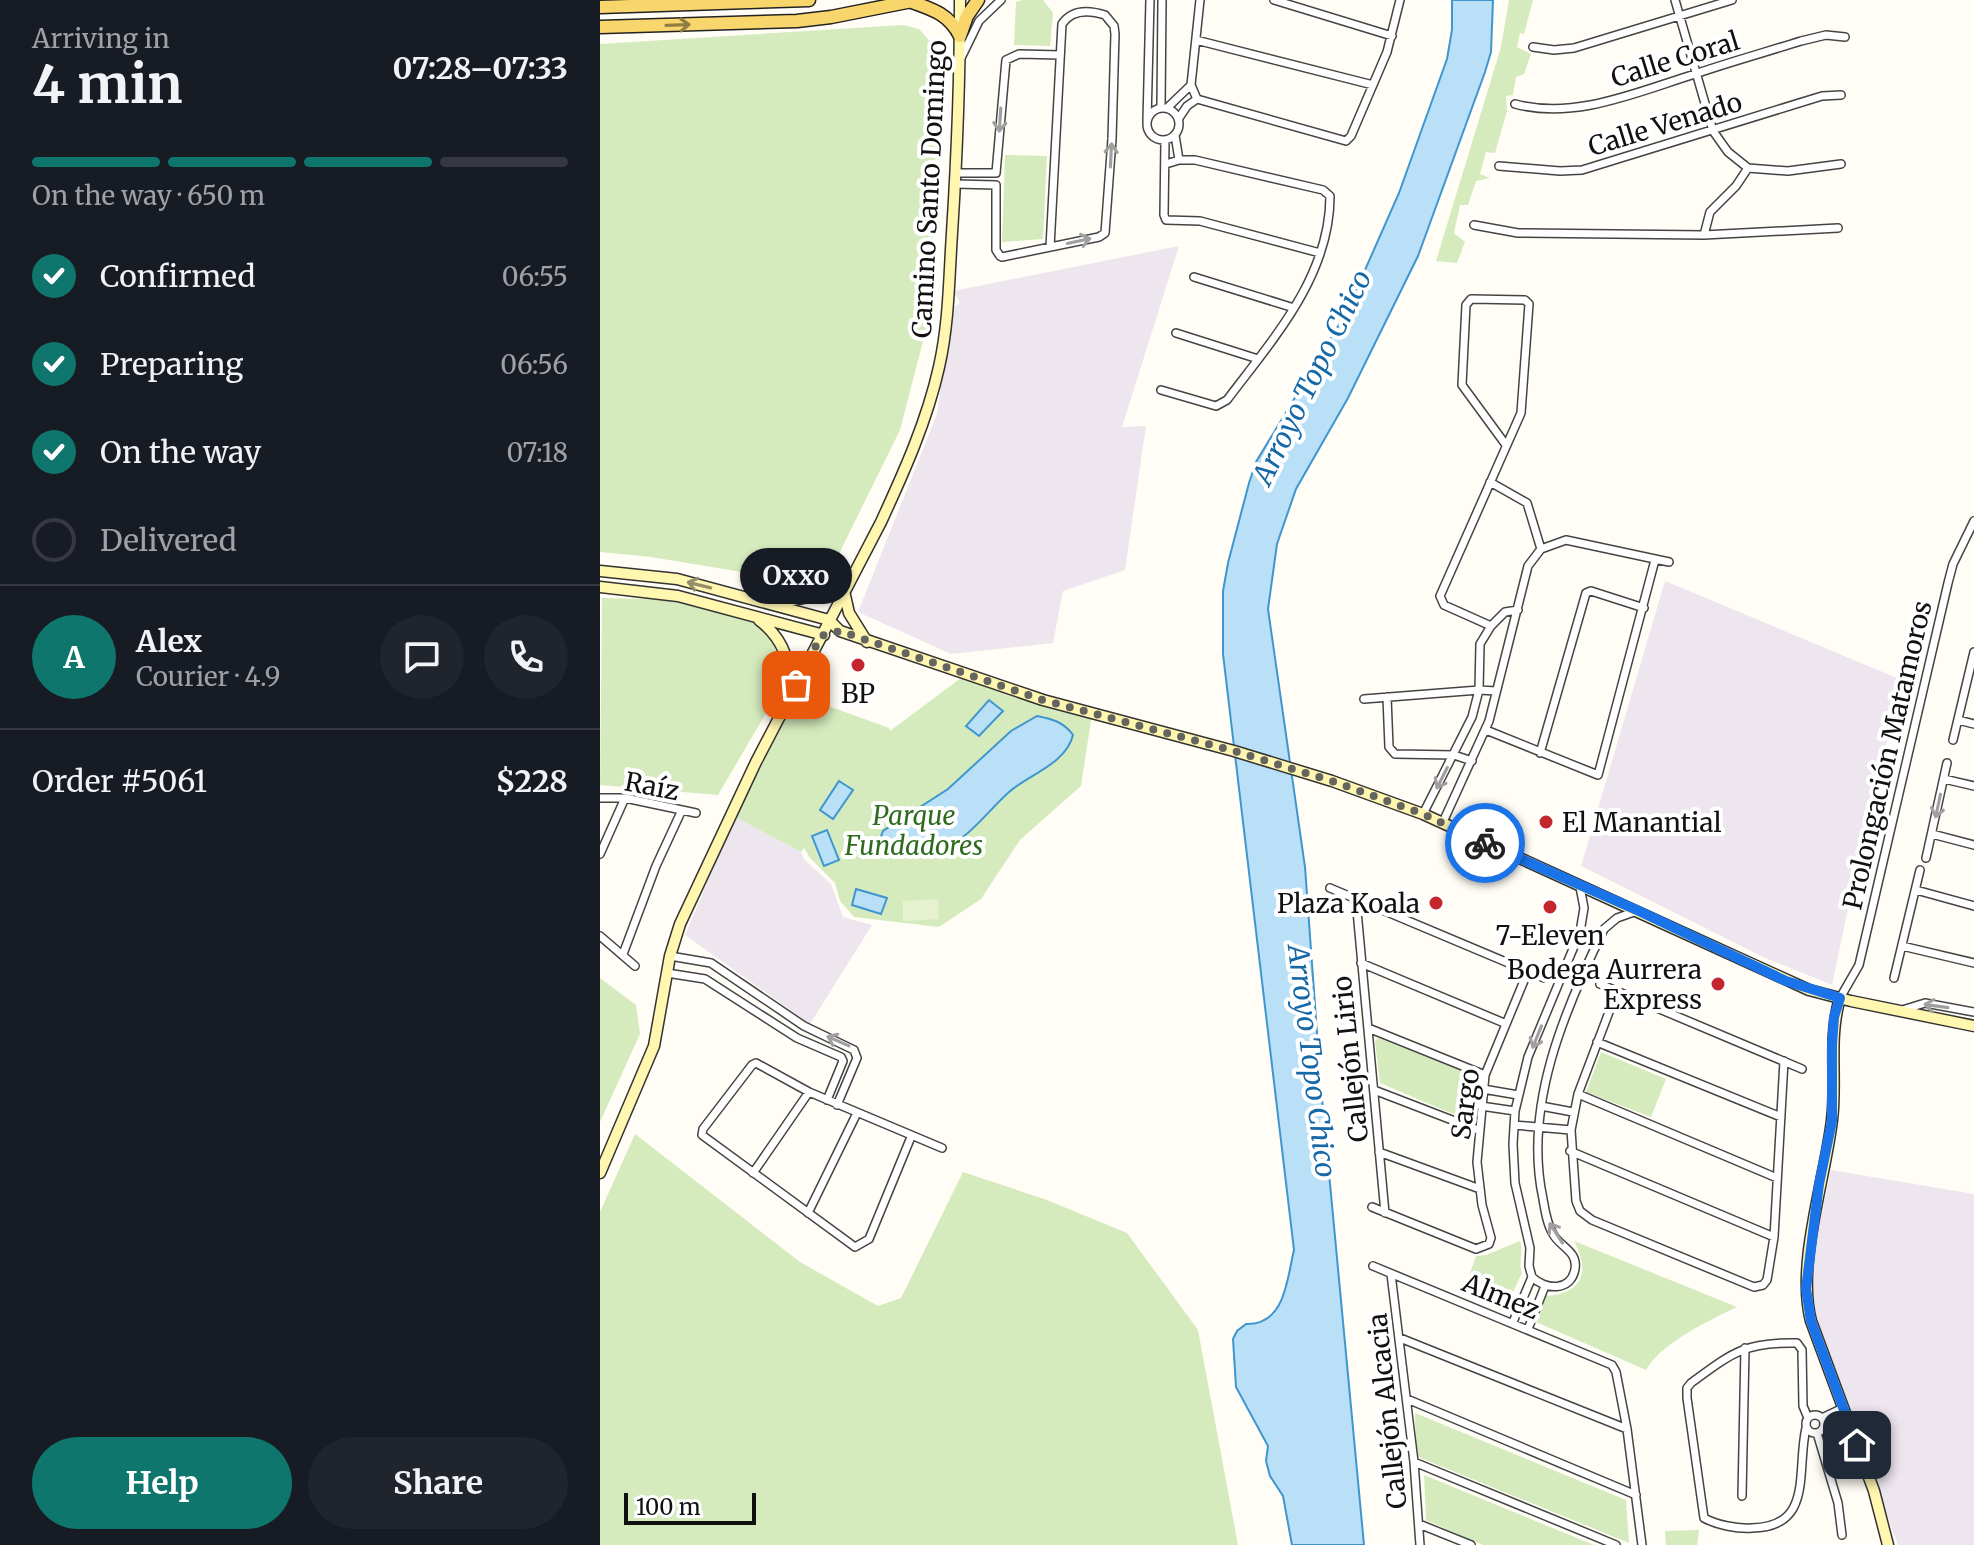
<!DOCTYPE html>
<meta charset="utf-8">
<style>
:root{--surface:#171b24;--page:#20242c;--text:#f1f3f6;--muted:#9ea1a6;--line:#363941;--accent:#0f766e}
body{margin:0;font-family:Merriweather,serif;background:var(--page);color:var(--text);height:100vh;display:flex;flex-direction:column;font-size:30px;white-space:nowrap}
*{box-sizing:border-box;margin:0}
p{font-size:26px;color:var(--muted)}
.icon{flex:none;width:44px;height:44px;fill:none;stroke:currentColor;stroke-width:2;stroke-linecap:round;stroke-linejoin:round}
.map{position:relative;flex:1;overflow:hidden}
.panel{display:flex;flex-direction:column;background:var(--surface);width:600px}
.panel>*{flex:none}
.scale{position:absolute;left:24px;bottom:20px;width:132px;box-sizing:border-box;padding-left:8px;border:4px solid #111;border-top:0;font-size:22px;line-height:28px;white-space:nowrap;color:#111;-webkit-text-stroke:6px #fff;paint-order:stroke}
.pin{position:absolute;display:grid;place-items:center;width:68px;height:68px;color:#fff;margin:-34px;border-radius:16px;box-shadow:0 4px 12px #0006}
.courier{position:absolute;display:grid;place-items:center;width:80px;height:80px;margin:-40px;border:6px solid #1a73e8;border-radius:50%;background:#fff;color:#222;box-shadow:0 2px 10px #0007}
.bubble{position:absolute;height:56px;border-radius:28px;background:var(--surface);box-shadow:0 2px 6px #0004;font-size:26px;font-weight:700;line-height:56px;text-align:center}
.summary em{font-style:normal;font-weight:700}
.summary div{display:flex;flex-direction:column-reverse}
.summary{display:flex;align-items:center;justify-content:space-between;height:136px;padding:0 32px}
h1{font-size:52px;font-weight:700;line-height:60px}
.bar{display:grid;grid-template-columns:repeat(4,1fr);gap:12px 8px;align-content:center;height:96px;padding:0 32px}
.bar i{height:10px;border-radius:6px;background:var(--line)}
.bar .selected{background:var(--accent)}
.bar p{grid-column:span 4}
.line{display:flex;align-items:center;gap:20px;padding:0 32px;border-top:2px solid var(--line)}
.line div{flex:1}
.round{display:grid;place-items:center;flex:none;width:84px;height:84px;border-radius:42px;background:var(--page)}
ol{padding:0 32px;list-style:none}
li{display:flex;align-items:center;gap:24px;height:88px}
li p{margin-inline-start:auto}
li .icon{padding:8px;border-radius:50%;background:var(--accent);color:#fff;stroke-width:4}
li:last-child{color:var(--muted)}
li i{width:44px;height:44px;border:4px solid var(--line);border-radius:50%}
.button{display:flex;gap:16px;margin-top:auto;padding:16px 32px}
.button a{flex:1;height:92px;border-radius:48px;background:var(--accent);color:#fff;font-size:32px;font-weight:700;line-height:92px;text-align:center}
.button a+a{background:var(--page);color:var(--text)}
main{display:flex;flex:1;min-height:0}
.map>svg:first-child{display:block}
.industrial{fill:#eee6ef}
.green{fill:#d5ebbd}
.pitch{fill:#e6f2cf}
.water{fill:#b9e0f7;stroke:#3f96cf;stroke-width:2}
.lines{fill:none;stroke-linecap:round;stroke-linejoin:round}
.street-casing{stroke:#444;stroke-width:10}
.secondary-casing{stroke:#333;stroke-width:13}
.primary-casing{stroke:#222;stroke-width:15}
.street{stroke:#fff;stroke-width:7}
.secondary{stroke:#fff6b0;stroke-width:10}
.primary{stroke:#f9d66b;stroke-width:12}
.oneway{stroke:#917d42}
.oneway2{stroke:#a0a0a0}
.oneway3{stroke:#948f68}
.done{stroke:#646461;stroke-width:8;stroke-dasharray:0 14.4}
.route{stroke:#1a73e8;stroke-width:10}
.poi-dot{fill:#c4262e;stroke:#fff;stroke-width:3}
.labels{text-anchor:middle;dominant-baseline:central;stroke-width:8;stroke-linejoin:round;paint-order:stroke}
.street-label{font-size:26px;fill:#111;stroke:#fff}
.poi-label{font-size:26px;fill:#111;stroke:#fff}
.park-label{font-size:26px;font-style:italic;fill:#2f6b1f;stroke:#fff}
.water-label{font-size:28px;font-style:italic;fill:#1768a6;stroke:#fff}
</style>
<main>
<section class="panel">
<div class="summary"><div><h1>4 min</h1><p>Arriving in</p></div><em>07:28–07:33</em></div>
<div class="bar"><i class="selected"></i><i class="selected"></i><i class="selected"></i><i></i><p>On the way · 650 m</p></div>
<ol>
<li><svg class="icon" aria-label="check" viewBox="0 0 24 24"><path d="M5 12l5 5 9-10"/></svg>Confirmed<p>06:55</p></li>
<li><svg class="icon" aria-label="check" viewBox="0 0 24 24"><path d="M5 12l5 5 9-10"/></svg>Preparing<p>06:56</p></li>
<li><svg class="icon" aria-label="check" viewBox="0 0 24 24"><path d="M5 12l5 5 9-10"/></svg>On the way<p>07:18</p></li>
<li><i></i>Delivered</li>
</ol>
<div class="line" style="height:144px"><b class="round" style="background:var(--accent);color:#fff">A</b><div><b>Alex</b><p>Courier · 4.9</p></div><a class="round"><svg class="icon" aria-label="chat" viewBox="0 0 24 24"><path d="M4 5h16v11H9l-5 4z"/></svg></a><a class="round"><svg class="icon" aria-label="phone" viewBox="0 0 24 24"><path d="M5 4h4l2 5-3 2q2 4 5 5l2-3 5 2v4C11 20 4 13 5 4z"/></svg></a></div>
<div class="line" style="height:104px"><div>Order #5061</div><b>$228</b></div>
<div class="button"><a>Help</a><a>Share</a></div>
</section>
<div class="map">
<svg width="1374" height="1545" viewBox="0 0 1374 1545">
<rect width="100%" height="100%" fill="#fffdf5"/>
<!-- industrial -->
<path class="industrial" d="M579 246 522 427 546 426 525 570 463 591 453 643 351 654 258 612 337 414 352 308 360 303 353 291Z
M1065 581 1302 680 1259 856 1232 985 1163 957 981 866Z
M135 817 201 852 204 859 231 884 243 917 272 925 210 1024 85 935Z
M1231 1170 1374 1194V1545H1298L1205 1292Z"/>
<!-- green -->
<path class="green" d="M422 0H443L453 13 450 46 414 45 416 2Z
M909 0H933L924 34 920 33 917 47 931 54 924 74 916 77 913 95 906 96 907 111 895 153 886 152 880 174 890 178 876 181 868 205H860L854 233 865 242 857 263 836 261 901 47Z
M303 25 319 29 339 52 330 314 300 430 231 570 201 582 51 557 0 552V44Z
M405 155 447 156 443 239 402 242Z
M2 598 60 599 106 608 158 623 168 633 178 656 183 672 179 691 118 795 0 785Z
M365 675 492 714 481 786 420 840 381 899 339 927 254 917 240 901 235 883 210 858 204 848 201 852 135 817 198 695 289 728 290 731Z
M0 978 36 1005 40 1034 0 1122Z
M778 1038 877 1077 880 1085 872 1101 875 1116 867 1120 780 1083 775 1041Z
M1001 1052 1066 1079 1051 1117 986 1092Z
M35 1134 200 1262 278 1306 301 1298 363 1172 447 1200 527 1233 598 1330 638 1545H0V1212Z
M920 1241C924 1252 918 1261 922 1273L905 1309 863 1294 876 1256 886 1255Z
M974 1241 1137 1307C1110 1320 1061 1343 1046 1370L936 1322 946 1296C984 1293 990 1271 974 1241Z
M815 1413 1026 1500 1029 1543 816 1456Z
M824 1475 994 1545H883L826 1520Z
M1099 1530 1097 1545H1066L1065 1531Z"/>
<!-- pitch -->
<path class="pitch" d="M338 899 339 919 303 921V901Z"/>
<!-- water -->
<path class="water" d="M852 0H893L891 52 885 72 818 256 748 398 696 489 677 544 668 609 705 867 721 1088 764 1545H692L683 1496 670 1476 666 1461 668 1446 636 1387 633 1339 637 1331 646 1324C686 1325 687 1278 694 1250L623 654V591L628 563 649 483 656 462 746 313 799 193 847 59 852 30Z
M389 700 403 711 379 736 366 726Z
M437 716C452 719 464 722 473 735 466 764 428 775 409 792 377 821 365 849 318 854 305 856 293 855 282 848L280 839 283 831 348 789 411 731Z
M239 781 253 790 233 819 220 810Z
M227 830 239 860 224 866 212 836Z
M256 889 287 898 281 914 252 905Z"/>
<g class="lines">
<defs>
<path id="street" d="M674 0 792 36
M1075 0 1113 131 1128 152 1148 168 1188 171 1241 164
M596 40 773 85
M933 47 954 50 974 48 1132 0
M361 58 379 21 401 0
M597 99 746 141 751 136 787 52 800 0
M597 99 591 85 600 0
M915 104C975 120 1037 92 1095 74 1130 62 1166 52 1201 41L1226 35 1245 37
M547 124a16 16 0 1 1 32 0a16 16 0 1 1-32 0Z
M561 108 562 0
M567 108 591 85
M579 118 587 106 597 99
M547 121 550 0
M575 135 579 160
M565 140 564 215 566 220 600 221 720 253
M899 166 960 171 982 170 1222 96 1241 95
M356 173H396L406 60 419 54 460 55
M355 184 396 185V250L400 256 402 257 499 237 505 233 512 139 515 34 514 26 505 15C489 10 472 9 462 24L450 247
M874 225 918 233 1104 235 1238 228
M1104 235 1110 212 1136 186 1148 168
M594 277 694 308
M576 333 658 359
M561 390 616 406 627 400C672 340 730 277 730 196L723 190 595 160H579L566 164
M890 482 927 503 941 549
M891 626 844 605 840 596 921 413 929 304 925 300 871 299 866 305 862 385 906 445
M787 697 789 747 795 754 854 755 872 761
M764 699 879 690 896 691
M1358 720 1374 724
M886 730 998 775 1055 560
M1353 740 1374 652
M940 753 986 593 991 591 1044 608
M1344 779 1374 786
M0 798H25L96 813
M823 814 872 717 879 690 880 644 891 626 905 612 918 610
M843 822 889 721 928 566 941 549 966 540 1069 562
M1332 834 1374 845
M0 854 25 798
M1326 858 1347 763
M980 887 984 908 980 932 928 1057 915 1111 913 1144 915 1183 930 1248 929 1266 932 1277C945 1290 971 1292 975 1269 978 1251 960 1247 953 1234 947 1224 945 1211 943 1199 923 1107 964 1011 1004 929L1017 918 1034 912
M730 888 944 978
M1316 890 1374 906
M756 900 785 1213
M0 936 35 966
M1302 946 1374 963
M23 954 56 866 81 812
M70 956 111 963 204 1026 254 1050 257 1058 237 1105
M761 963 904 1023
M67 973 105 979 197 1038 241 1057 243 1061 227 1100
M1294 978 1320 870
M1000 984 1202 1069
M1017 991 978 1094 971 1130 976 1201 980 1211 992 1220 1154 1287 1163 1285 1167 1280 1174 1237 1184 1061
M1240 998 1259 965 1348 583 1353 564 1374 521
M1299 1011 1325 1003 1374 1012
M768 1028 885 1075
M997 1042 1181 1117
M883 1089 918 1095
M774 1090 878 1130
M978 1094 1177 1178
M881 1106 915 1111
M941 1106 973 1112
M914 1125 971 1130
M311 1137 269 1239 255 1247 102 1135 103 1129 152 1065 156 1063 209 1092 342 1148
M970 1151 1174 1237
M779 1152 880 1189
M153 1173 209 1092
M772 1207 876 1249 889 1244 891 1238 882 1205 877 1162 885 1075 928 971
M208 1213 257 1113
M773 1266 1012 1365 1016 1372 1027 1429 1042 1545
M791 1274 814 1462 820 1545
M913 1322 932 1277
M928 1329 945 1286
M800 1338 1027 1429
M807 1399 1036 1495
M1206 1424a9 9 0 1 1 18 0a9 9 0 1 1-18 0Z
M1222 1418 1243 1408
M1224 1427 1249 1423
M1206 1428C1196 1471 1214 1527 1152 1528 1137 1529 1117 1525 1104 1518L1087 1398V1388L1091 1383C1132 1353 1144 1342 1197 1343L1202 1350 1203 1406 1208 1418
M1217 1433 1238 1503 1242 1535
M814 1462 1016 1545
M1142 1496 1145 1348
M819 1524 871 1545"/>
<path id="secondary" d="M0 571 77 579 229 620 240 631 443 700 634 751 732 781 823 814 1209 990 1251 1001 1374 1026
M0 587 78 596 224 635
M244 591 249 613 267 642
M177 603 223 594 250 574
M159 620C183 638 192 663 189 693
M1240 998C1228 1038 1237 1079 1232 1120 1225 1180 1196 1264 1211 1321L1274 1491 1288 1545
M0 1173 54 1046 70 956 80 924 156 762 281 522C304 472 327 421 339 367 349 323 349 278 352 233 357 155 360 78 360 0"/>
<path id="primary" d="M309 1C332 9 349 14 360 36
M0 7 209 0
M0 27 197 21 231 17 317 0
M360 36 367 16 378 0"/>
</defs>
<!-- street casing -->
<use href="#street" class="street-casing"/>
<!-- secondary casing -->
<use href="#secondary" class="secondary-casing"/>
<!-- primary casing -->
<use href="#primary" class="primary-casing"/>
<!-- street -->
<use href="#street" class="street"/>
<!-- secondary -->
<use href="#secondary" class="secondary"/>
<!-- primary -->
<use href="#primary" class="primary"/>
</g>
<!-- one-way arrows -->
<defs><path id="oneway-shaft" d="M-6 0H5M1.5-3L5.5 0L1.5 3" fill="none" stroke-width="1.6" stroke-linecap="round" stroke-linejoin="round" transform="scale(2)"/></defs>
<use class="oneway" href="#oneway-shaft" transform="translate(78 25) rotate(-2)"/>
<g class="oneway2">
<use href="#oneway-shaft" transform="translate(400 120) rotate(94)"/>
<use href="#oneway-shaft" transform="translate(511 155) rotate(-87)"/>
<use href="#oneway-shaft" transform="translate(479 241) rotate(-12)"/>
<use href="#oneway-shaft" transform="translate(842 778) rotate(117)"/>
<use href="#oneway-shaft" transform="translate(1338 806) rotate(102)"/>
<use href="#oneway-shaft" transform="translate(1336 1006) rotate(-172)"/>
<use href="#oneway-shaft" transform="translate(937 1037) rotate(112)"/>
<use href="#oneway-shaft" transform="translate(238 1041) rotate(-156)"/>
<use href="#oneway-shaft" transform="translate(956 1233) rotate(-123)"/>
</g>
<use class="oneway3" href="#oneway-shaft" transform="translate(99 585) rotate(-166)"/>
<g class="lines">
<!-- done -->
<path class="done" d="M196 685 221 636 240 631 443 700 634 751 732 781 823 814 885 843"/>
<!-- route -->
<path class="route" d="M885 843 1039 911 1186 981 1240 998 1234 1017 1232 1045V1121L1219 1184 1206 1289 1211 1321 1257 1445"/>
</g>
<!-- markers -->
<g class="poi-dot">
<circle cx="258" cy="665" r="8"/>
<circle cx="946" cy="822" r="8"/>
<circle cx="836" cy="903" r="8"/>
<circle cx="950" cy="907" r="8"/>
<circle cx="1118" cy="984" r="8"/>
</g>
<g class="labels">
<!-- street labels -->
<g class="street-label">
<text transform="translate(1075 59) rotate(-17)">Calle Coral</text>
<text transform="translate(1065 124) rotate(-17)">Calle Venado</text>
<text transform="translate(329 189) rotate(-87)">Camino Santo Domingo</text>
<text transform="translate(1287 755) rotate(-77)">Prolongación Matamoros</text>
<text transform="translate(52 786) rotate(11)">Raíz</text>
<text transform="translate(750 1059) rotate(-96)">Callejón Lirio</text>
<text transform="translate(865 1104) rotate(-82)">Sargo</text>
<text transform="translate(901 1296) rotate(22)">Almez</text>
<text transform="translate(787 1411) rotate(-96)">Callejón Alcacia</text>
</g>
<!-- poi labels -->
<g class="poi-label">
<text x="258" y="693">BP</text>
<text x="962" y="822" text-anchor="start">El Manantial</text>
<text x="820" y="903" text-anchor="end">Plaza Koala</text>
<text x="950" y="935">7-Eleven</text>
<text x="1102" y="969" text-anchor="end">Bodega Aurrera<tspan x="1102" dy="30">Express</tspan></text>
</g>
<!-- park labels -->
<g class="park-label">
<text x="314" y="815">Parque<tspan x="314" dy="30">Fundadores</tspan></text>
</g>
<!-- water labels -->
<g class="water-label">
<text transform="translate(712 377) rotate(-64)">Arroyo Topo Chico</text>
<text transform="translate(712 1061) rotate(83)">Arroyo Topo Chico</text>
</g>
</g>
</svg>
<div class="scale">100 m</div>
<div class="pin" style="left:196px;top:685px;background:#ea580c"><svg class="icon" aria-label="bag" viewBox="0 0 24 24"><path d="M5 8h14l-1 12H6zM9 8a3 3 0 0 1 6 0"/></svg></div>
<div class="pin" style="left:1257px;top:1445px;background:#1f2937"><svg class="icon" aria-label="home" viewBox="0 0 24 24"><path d="M3 11l9-7 9 7M6 9v11h12V9"/></svg></div>
<div class="courier" style="left:885px;top:843px"><svg class="icon" aria-label="bike" viewBox="0 0 24 24"><circle cx="6" cy="16" r="4"/><circle cx="18" cy="16" r="4"/><path d="M6 16l4-8h5l3 8M10 8l3 8H6M13 5h3"/></svg></div>
<div class="bubble" style="left:140px;top:548px;width:112px">Oxxo</div>
</div>
</main>
